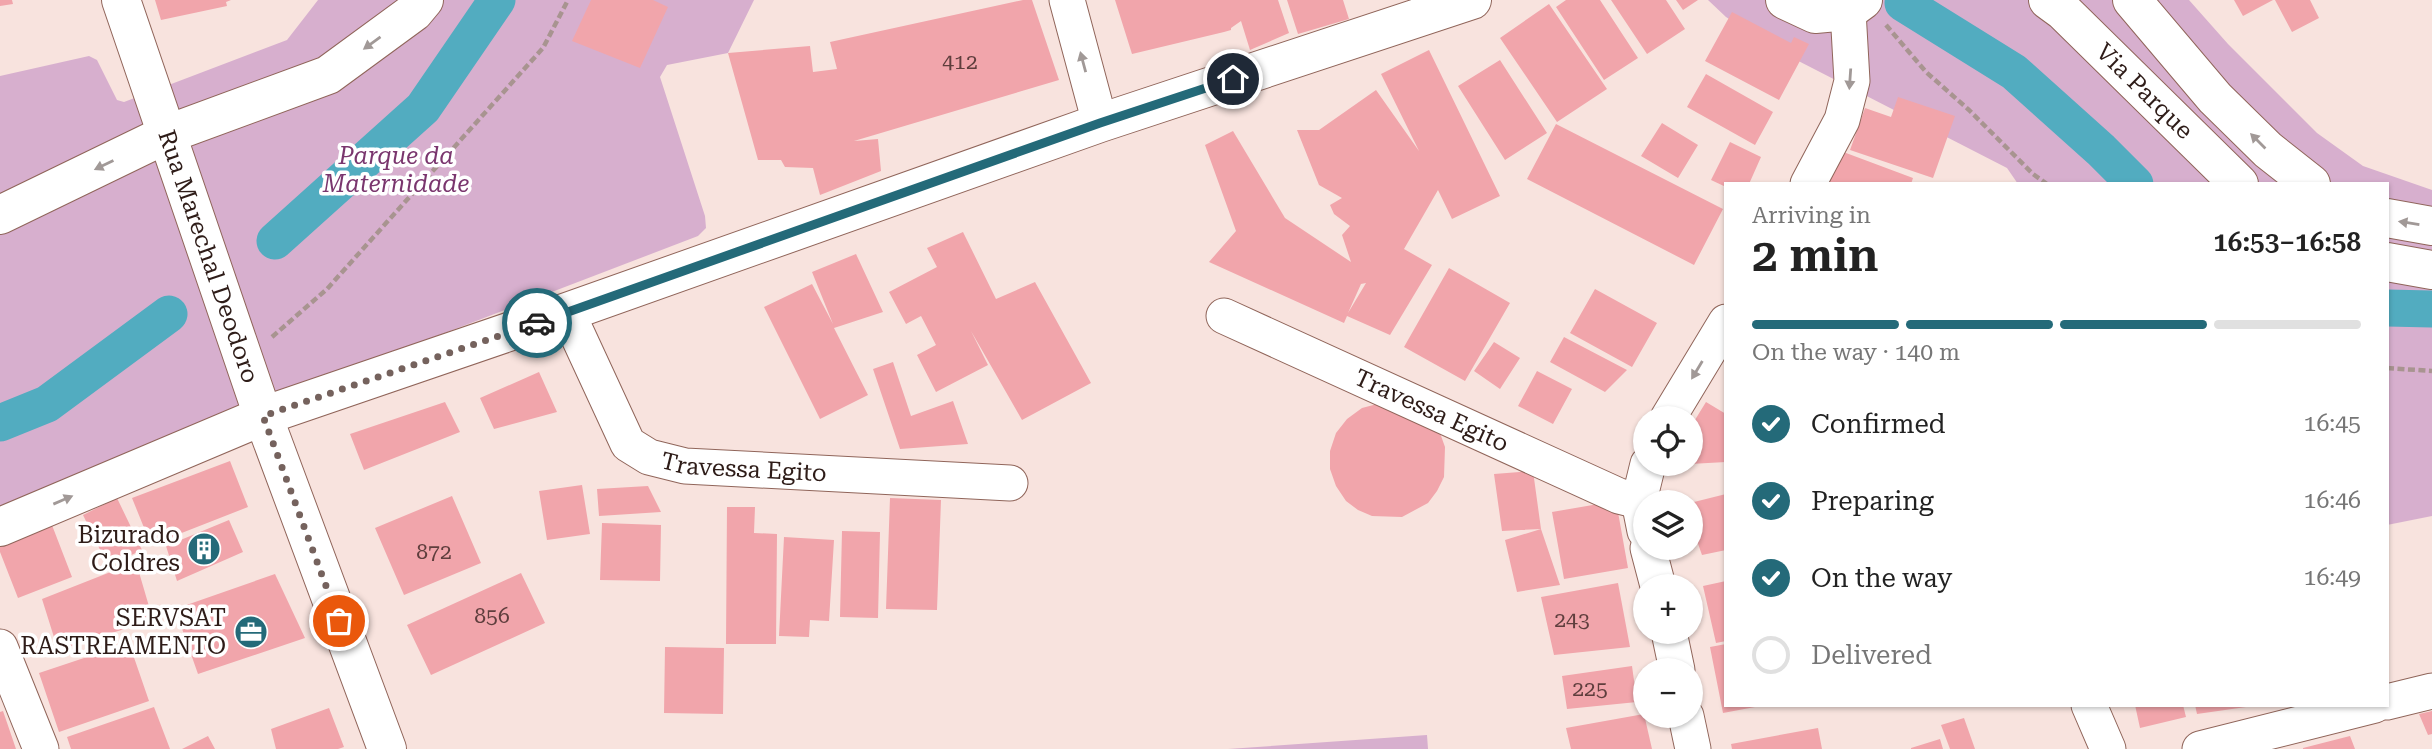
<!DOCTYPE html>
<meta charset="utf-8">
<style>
:root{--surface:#fff;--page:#f2f2f2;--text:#222;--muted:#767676;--line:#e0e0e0;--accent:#246a79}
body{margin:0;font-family:"Roboto Serif",serif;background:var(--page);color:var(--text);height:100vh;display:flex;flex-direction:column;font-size:26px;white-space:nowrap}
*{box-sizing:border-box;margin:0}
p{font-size:23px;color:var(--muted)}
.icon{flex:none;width:38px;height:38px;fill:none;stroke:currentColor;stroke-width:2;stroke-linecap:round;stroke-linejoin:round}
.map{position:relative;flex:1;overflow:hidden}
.panel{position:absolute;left:1724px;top:182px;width:665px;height:525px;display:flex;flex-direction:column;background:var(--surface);border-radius:0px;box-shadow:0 2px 5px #0004}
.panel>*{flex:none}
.tools{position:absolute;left:1633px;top:406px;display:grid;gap:14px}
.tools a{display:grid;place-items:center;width:70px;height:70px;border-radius:50%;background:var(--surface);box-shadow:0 2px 5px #0004;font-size:35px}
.pin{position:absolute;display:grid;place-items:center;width:60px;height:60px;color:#fff;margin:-30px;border:4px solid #fff;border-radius:50%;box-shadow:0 2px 7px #0007}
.courier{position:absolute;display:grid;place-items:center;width:70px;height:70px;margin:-35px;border:5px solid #246a79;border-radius:50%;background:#fff;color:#222;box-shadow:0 2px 9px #0007}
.headline em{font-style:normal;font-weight:600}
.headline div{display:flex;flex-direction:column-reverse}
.headline{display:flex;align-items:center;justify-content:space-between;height:119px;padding:0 28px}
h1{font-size:46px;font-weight:600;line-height:52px}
.bar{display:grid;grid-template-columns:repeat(4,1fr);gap:10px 7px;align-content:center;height:84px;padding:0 28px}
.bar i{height:9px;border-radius:5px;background:var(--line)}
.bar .current{background:var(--accent)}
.bar p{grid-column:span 4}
ol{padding:0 28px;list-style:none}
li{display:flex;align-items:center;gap:21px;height:77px}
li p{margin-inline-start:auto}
li .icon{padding:7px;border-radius:50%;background:var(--accent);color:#fff;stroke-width:4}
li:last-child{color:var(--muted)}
li i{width:38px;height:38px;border:4px solid var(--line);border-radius:50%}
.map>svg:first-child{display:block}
.green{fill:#d7afce}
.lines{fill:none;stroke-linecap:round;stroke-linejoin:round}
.canal{stroke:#52acc0;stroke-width:37}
.building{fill:#f1a5ab;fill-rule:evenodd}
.minor-casing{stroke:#90655a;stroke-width:37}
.tertiary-casing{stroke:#90655a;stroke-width:40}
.path{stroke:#a89490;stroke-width:4.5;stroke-dasharray:7 3.5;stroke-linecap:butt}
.minor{stroke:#fff;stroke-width:35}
.tertiary{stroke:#fff;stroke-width:38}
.oneway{fill:#a19997}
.done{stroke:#75625d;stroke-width:7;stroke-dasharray:0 12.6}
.route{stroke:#246a79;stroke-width:9}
.labels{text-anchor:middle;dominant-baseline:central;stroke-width:7;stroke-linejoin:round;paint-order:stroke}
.number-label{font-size:21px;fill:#5f3e3d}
.street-label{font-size:24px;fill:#2e1c18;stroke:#fff}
.park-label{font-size:24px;font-style:italic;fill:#7a366e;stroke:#fff}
.poi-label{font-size:24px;fill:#2e1c18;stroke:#fff;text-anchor:end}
</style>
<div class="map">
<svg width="2432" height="749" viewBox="0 0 2432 749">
<rect width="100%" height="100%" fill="#f8e3de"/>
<!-- green -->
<path class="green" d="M318 0H754L728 53 667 65 660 77 705 216 706 228 698 236 218 420 0 514V76L89 56 97 60 117 100 124 102 287 40Z
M1708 0H2189L2228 44 2317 133 2363 166 2432 190V516L2387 525V184H2018L2007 168 1771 47 1726 17Z
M1427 735 1428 749H1228Z"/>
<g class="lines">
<!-- canal -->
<path class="canal" d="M1903 3 2014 72 2101 150 2135 184
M275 241 423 108 497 0
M2387 308 2432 309
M0 423 47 404 169 314"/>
</g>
<!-- building -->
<path class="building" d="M0 0H12L13 4 0 6Z
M155 0H231L226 2 227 6 161 20Z
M591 0H653L668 7 640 68 572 41Z
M1023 0H1032L1059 80 854 141 878 139 881 171 820 195 813 168 785 167 781 160H758L728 53 810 46 813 72 837 69 830 42Z
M1115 0H1278L1289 33 1250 50 1241 21 1231 28V30L1224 32 1132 54Z
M1287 0H1343L1349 19 1298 34Z
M1566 0H1600L1638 58 1604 80 1556 7Z
M1611 0H1666L1685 29 1647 54Z
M1676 0H1698L1683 10Z
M2234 0H2273L2243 16Z
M2275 0H2310L2319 18 2292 32Z
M1549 4 1607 89 1557 122 1500 38Z
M1732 12 1791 43 1794 37 1809 44 1779 100 1705 61Z
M1429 50 1500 196 1452 219 1438 190 1404 249 1432 265 1390 335 1347 316 1344 323 1209 262 1236 231 1205 145 1233 131 1285 218 1351 262 1342 235 1350 226 1334 214 1330 205 1342 198 1319 185 1297 130H1319L1376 90 1419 151 1381 74ZM1366 283 1348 313 1361 284Z
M1500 60 1547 133 1505 160 1458 86Z
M1706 74 1773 112 1755 145 1687 107Z
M1898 97 1955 116 1933 178 1850 150 1865 108 1891 117Z
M1662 123 1698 145 1678 178 1641 156Z
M1556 124 1723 209 1694 265 1527 179Z
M1730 142 1761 157 1749 184H1726V187L1711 180Z
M1838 150 1913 178 1911 184H1825Z
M963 232 996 299 1035 282 1091 383 1022 420 971 331 988 365 936 392 917 355 936 345 921 316 906 324 889 292 937 267 927 248Z
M856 254 883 312 834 328 868 395 820 419 764 307 812 284 833 324 812 272Z
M1449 268 1510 303 1465 381 1404 347Z
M1595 289 1657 323 1632 367 1570 333Z
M1564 337 1627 370 1605 392 1550 362Z
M1494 342 1520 358 1500 389 1474 371Z
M893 362 911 416 953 401 968 444 900 449 873 369Z
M1537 371 1572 389 1553 424 1518 406Z
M539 372 557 412 494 429 480 398Z
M445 402 460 432 364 470 350 434Z
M1706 402 1726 414V462L1690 464V428Z
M1381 403 1440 433 1445 447 1444 477 1437 491 1428 503 1402 517 1372 516 1358 510 1346 501 1336 486 1330 469V451L1336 433 1347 419 1362 408Z
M230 461 248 507 151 545 132 498Z
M1533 471 1541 529 1502 531 1494 474Z
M582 485 590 534 547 540 539 491Z
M648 486 661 512 599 516 597 489Z
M1726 494V550L1702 555 1690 521V503Z
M452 496 481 563 404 595 375 528Z
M117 498 142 550 108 566 83 515Z
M890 498 941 500 937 610 886 609Z
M1616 501 1628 568 1564 579 1552 512Z
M727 507H755L754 533 777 534 776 644H726Z
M50 520 72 577 18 598 0 552V539Z
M229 520 243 552 177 581 166 546Z
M602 523 661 525 660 581 600 580Z
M1541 529 1560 585 1517 592 1505 540Z
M842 531 880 532 878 618 840 617Z
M784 537 834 540 829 621 810 620 809 637 779 636Z
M136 562 153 620 58 650 42 599Z
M521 573 545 623 431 675 407 625Z
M275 574 305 638 198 674 175 609Z
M1726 581V641L1716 643 1703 586Z
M1618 583 1630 647 1554 655 1541 597Z
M129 643 149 701 59 732 39 673Z
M1726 644V705L1755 707 1723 713 1710 647Z
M665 647 724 648 723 714 664 713Z
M1632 666 1637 702 1567 709 1562 676Z
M2135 705H2183L2186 717 2140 728Z
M2195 705H2246V707L2197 714Z
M154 707 170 749H71L67 737Z
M329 708 344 747 338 749H276L271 729Z
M3 711 16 749H0V712Z
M2432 711V734L2428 735 2419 714Z
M1644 714 1652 749H1571L1566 728Z
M1964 718 1975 749H1950L1941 725Z
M1818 728 1822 749H1732L1731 744Z
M208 736 215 749H182Z
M2350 736 2355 749H2303V748Z
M1940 739 1943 749H1911V748Z"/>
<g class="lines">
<defs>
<g id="minor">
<path d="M1067 0 1100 123"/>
<path d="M1808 184 1842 120 1852 81 1848 11"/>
<path id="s1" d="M567 312 628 444 649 457 685 466 1010 483"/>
<path id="s2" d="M1224 316 1619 496 1639 501"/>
<path d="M1668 418 1726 322"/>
<path d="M1645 531 1639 501 1648 464"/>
<path d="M1648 548 1658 586"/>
<path d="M1669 632 1677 670"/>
<path d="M0 647 41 749"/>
<path d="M2387 702 2432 691"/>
<path d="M2089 705 2108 749"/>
<path d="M1686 716 1693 749"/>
<path d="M2200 749 2375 705"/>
</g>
<g id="tertiary">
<path id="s3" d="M121 0 263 416 387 749"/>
<path d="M1785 0 1815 14 1848 11 1863 0"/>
<path id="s4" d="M2048 0 2063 11 2239 184"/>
<path d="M2132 0 2215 98 2268 150 2311 184"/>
<path d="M0 215 165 135 328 75 414 12 424 0"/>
<path d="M2387 218 2432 226"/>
<path d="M2387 262 2432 270"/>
<path d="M0 527 263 416 567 312 1100 123 1472 0"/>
</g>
</defs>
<!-- minor casing -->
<use href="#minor" class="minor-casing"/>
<!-- tertiary casing -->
<use href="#tertiary" class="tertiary-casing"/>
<!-- path -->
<path class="path" d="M1886 25 1926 72 1969 110 2033 174 2047 184
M272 337 327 289 543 48 568 0
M2387 368 2432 371"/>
<!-- minor -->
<use href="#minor" class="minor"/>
<!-- tertiary -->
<use href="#tertiary" class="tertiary"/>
</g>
<!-- one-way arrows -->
<defs><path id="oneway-solid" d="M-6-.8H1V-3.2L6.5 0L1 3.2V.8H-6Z" transform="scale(1.75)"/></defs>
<g class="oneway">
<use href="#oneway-solid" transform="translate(372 43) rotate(144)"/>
<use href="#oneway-solid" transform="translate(1083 62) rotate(-105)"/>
<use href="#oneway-solid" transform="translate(1850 79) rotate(94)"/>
<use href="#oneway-solid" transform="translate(2258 141) rotate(-135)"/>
<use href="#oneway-solid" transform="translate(104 165) rotate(154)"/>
<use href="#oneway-solid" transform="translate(2409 223) rotate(-171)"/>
<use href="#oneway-solid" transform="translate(1697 370) rotate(121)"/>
<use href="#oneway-solid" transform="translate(63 500) rotate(-23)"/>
</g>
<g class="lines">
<!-- done -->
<path class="done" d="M339 621 263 416 537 323"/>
<!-- route -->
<path class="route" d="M537 323 1100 123 1233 79"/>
</g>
<!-- icons -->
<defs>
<symbol id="building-disc" viewBox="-11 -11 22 22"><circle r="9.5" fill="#246a79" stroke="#fff"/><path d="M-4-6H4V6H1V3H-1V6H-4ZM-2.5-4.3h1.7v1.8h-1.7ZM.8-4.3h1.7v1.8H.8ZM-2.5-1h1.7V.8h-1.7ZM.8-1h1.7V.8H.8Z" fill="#fff"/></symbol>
<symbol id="office-disc" viewBox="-11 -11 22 22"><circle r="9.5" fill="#246a79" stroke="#fff"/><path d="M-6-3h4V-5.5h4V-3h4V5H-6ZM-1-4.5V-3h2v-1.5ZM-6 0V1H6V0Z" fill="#fff"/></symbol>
</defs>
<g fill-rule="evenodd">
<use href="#building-disc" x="185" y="530" width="38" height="38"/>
<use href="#office-disc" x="232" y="613" width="38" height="38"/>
</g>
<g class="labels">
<!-- number labels -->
<g class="number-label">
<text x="960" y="62">412</text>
<text x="434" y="552">872</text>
<text x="492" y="616">856</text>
<text x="1572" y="620">243</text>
<text x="1590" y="689">225</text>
</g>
<!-- street labels -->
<g class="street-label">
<text stroke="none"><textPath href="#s4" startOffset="133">Via Parque</textPath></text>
<text stroke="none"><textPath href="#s3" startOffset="271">Rua Marechal Deodoro</textPath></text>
<text stroke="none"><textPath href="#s2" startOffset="228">Travessa Egito</textPath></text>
<text stroke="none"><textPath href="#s1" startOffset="266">Travessa Egito</textPath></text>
</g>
<!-- park labels -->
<g class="park-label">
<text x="396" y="156">Parque da<tspan x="396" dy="28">Maternidade</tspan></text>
</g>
<!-- poi labels -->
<g class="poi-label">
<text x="180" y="535">Bizurado<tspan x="180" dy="28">Coldres</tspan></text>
<text x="226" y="618">SERVSAT<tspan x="226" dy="28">RASTREAMENTO</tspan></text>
</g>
</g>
</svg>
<div class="tools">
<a><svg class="icon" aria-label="locate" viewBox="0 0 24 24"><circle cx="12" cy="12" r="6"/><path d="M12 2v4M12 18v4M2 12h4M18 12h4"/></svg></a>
<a><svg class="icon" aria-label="layers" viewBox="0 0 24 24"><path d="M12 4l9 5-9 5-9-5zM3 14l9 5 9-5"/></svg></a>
<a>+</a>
<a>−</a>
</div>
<div class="pin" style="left:339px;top:621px;background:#ea580c"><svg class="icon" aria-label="bag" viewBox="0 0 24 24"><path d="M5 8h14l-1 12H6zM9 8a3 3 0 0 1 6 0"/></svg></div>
<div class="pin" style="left:1233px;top:79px;background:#1f2937"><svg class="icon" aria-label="home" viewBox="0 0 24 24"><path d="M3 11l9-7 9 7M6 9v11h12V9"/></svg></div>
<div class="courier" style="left:537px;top:323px"><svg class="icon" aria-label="car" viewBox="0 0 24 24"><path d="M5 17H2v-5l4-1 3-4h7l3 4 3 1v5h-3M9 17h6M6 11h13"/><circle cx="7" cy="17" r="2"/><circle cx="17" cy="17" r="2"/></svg></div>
<section class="panel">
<div class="headline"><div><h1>2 min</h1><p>Arriving in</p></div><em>16:53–16:58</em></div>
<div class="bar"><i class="current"></i><i class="current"></i><i class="current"></i><i></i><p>On the way · 140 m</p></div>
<ol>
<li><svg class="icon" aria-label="check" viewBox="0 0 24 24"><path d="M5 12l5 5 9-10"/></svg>Confirmed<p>16:45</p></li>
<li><svg class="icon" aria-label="check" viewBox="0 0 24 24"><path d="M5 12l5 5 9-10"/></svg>Preparing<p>16:46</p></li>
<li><svg class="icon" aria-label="check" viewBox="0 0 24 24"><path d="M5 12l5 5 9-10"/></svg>On the way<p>16:49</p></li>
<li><i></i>Delivered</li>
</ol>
</section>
</div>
